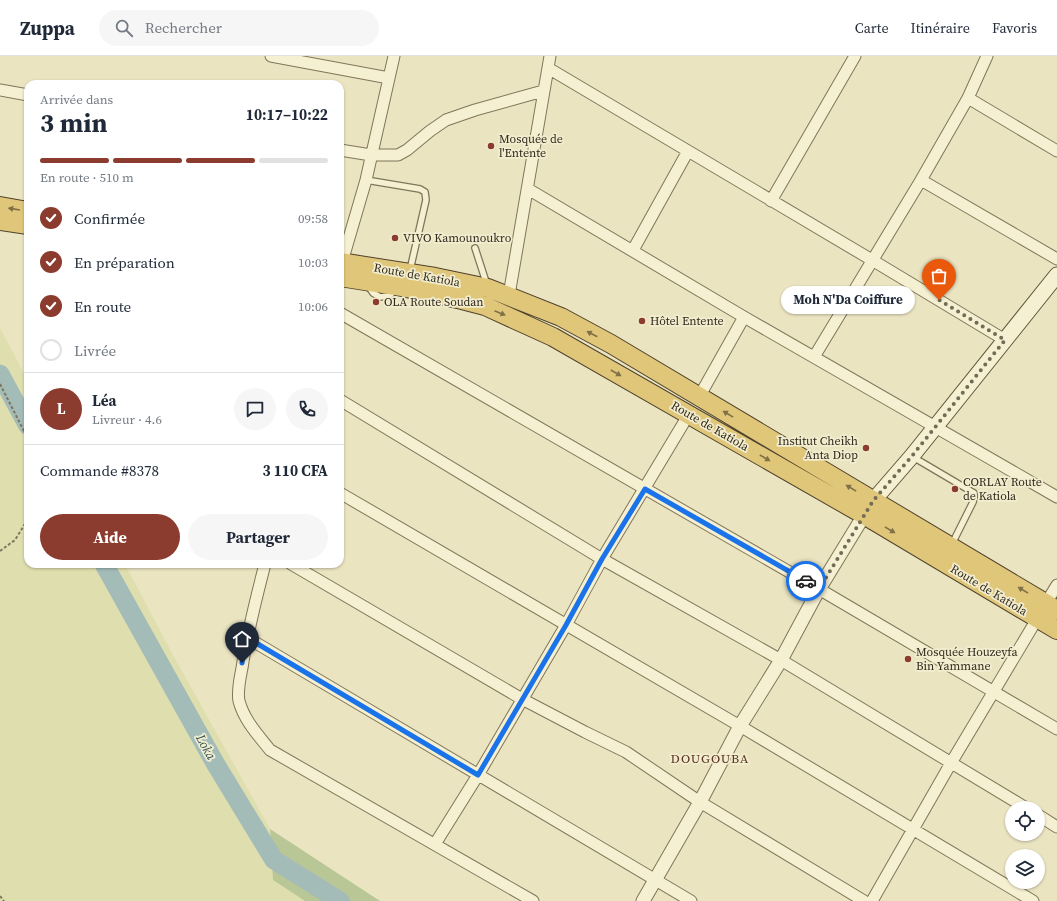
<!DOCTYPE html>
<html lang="fr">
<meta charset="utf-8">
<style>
:root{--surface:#fff;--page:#f6f6f7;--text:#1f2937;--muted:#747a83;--line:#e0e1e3;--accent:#8b3c2e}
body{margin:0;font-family:"Source Serif 4",serif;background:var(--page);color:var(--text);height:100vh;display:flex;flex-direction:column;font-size:15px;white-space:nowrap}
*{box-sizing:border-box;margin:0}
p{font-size:13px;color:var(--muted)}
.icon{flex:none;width:22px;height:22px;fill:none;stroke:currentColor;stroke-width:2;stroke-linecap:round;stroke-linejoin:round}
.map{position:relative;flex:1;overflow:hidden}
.sheet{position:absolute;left:24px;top:24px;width:320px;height:488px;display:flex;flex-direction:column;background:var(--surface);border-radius:12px;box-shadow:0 1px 3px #0004}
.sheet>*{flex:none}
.fabs{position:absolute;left:1005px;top:745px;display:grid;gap:8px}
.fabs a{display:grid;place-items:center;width:40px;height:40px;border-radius:50%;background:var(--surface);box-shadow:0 1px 3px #0004;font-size:20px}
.pin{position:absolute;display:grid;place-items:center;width:34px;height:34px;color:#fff;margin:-41px -17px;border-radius:50% 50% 50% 0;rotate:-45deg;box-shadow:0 0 4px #0007}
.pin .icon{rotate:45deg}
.courier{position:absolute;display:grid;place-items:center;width:40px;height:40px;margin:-20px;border:3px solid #1a73e8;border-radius:50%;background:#fff;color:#222;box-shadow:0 1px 5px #0007}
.bubble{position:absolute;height:28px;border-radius:14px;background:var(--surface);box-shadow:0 1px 3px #0004;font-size:13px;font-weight:700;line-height:28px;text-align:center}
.headline em{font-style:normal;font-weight:700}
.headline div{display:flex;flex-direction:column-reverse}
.headline{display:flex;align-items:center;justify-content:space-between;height:68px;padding:0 16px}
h1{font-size:26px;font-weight:700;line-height:30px}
.bar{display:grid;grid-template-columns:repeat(4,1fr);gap:6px 4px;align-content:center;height:48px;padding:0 16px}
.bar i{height:5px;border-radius:3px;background:var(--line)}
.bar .active{background:var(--accent)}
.bar p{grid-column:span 4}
.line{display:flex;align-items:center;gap:10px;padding:0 16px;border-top:1px solid var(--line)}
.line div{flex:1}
.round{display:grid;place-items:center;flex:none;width:42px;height:42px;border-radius:21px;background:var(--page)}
ol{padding:0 16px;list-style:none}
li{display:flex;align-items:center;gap:12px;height:44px}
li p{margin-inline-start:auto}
li .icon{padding:4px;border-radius:50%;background:var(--accent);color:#fff;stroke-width:4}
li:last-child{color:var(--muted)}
li i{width:22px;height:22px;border:2px solid var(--line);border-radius:50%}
.button{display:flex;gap:8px;margin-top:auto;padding:8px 16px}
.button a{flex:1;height:46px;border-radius:24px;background:var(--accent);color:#fff;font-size:16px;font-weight:700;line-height:46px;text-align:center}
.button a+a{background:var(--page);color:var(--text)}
header{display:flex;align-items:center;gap:24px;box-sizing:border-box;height:56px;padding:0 20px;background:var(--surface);border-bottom:1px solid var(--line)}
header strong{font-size:19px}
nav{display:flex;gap:22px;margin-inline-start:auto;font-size:14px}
.search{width:280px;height:36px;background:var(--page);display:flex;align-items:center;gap:10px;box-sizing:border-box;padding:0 14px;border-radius:22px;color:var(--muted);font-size:15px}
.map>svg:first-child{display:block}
.farmland{fill:#dfdeae}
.green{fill:#b9c695}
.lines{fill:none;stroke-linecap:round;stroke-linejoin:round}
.river{stroke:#a3bcb8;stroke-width:19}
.service-casing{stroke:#81755a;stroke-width:8}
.minor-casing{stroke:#81755a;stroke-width:13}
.tertiary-casing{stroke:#81755a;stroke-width:15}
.secondary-casing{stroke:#63563d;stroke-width:17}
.trunk-casing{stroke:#4f422e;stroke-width:20}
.path{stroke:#81755a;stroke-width:2;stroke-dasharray:3 2;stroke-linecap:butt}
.service{stroke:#f5f0d2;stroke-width:5.5}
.minor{stroke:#f5f0d2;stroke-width:11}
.tertiary{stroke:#f5f0d2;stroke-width:13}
.secondary{stroke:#f5f0d2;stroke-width:15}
.trunk{stroke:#e0c678;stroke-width:18}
.oneway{fill:#807046}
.done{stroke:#726b56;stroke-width:4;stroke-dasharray:0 7.2}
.route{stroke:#1a73e8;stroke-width:5}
.poi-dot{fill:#8b3c2e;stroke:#f2edcf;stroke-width:1.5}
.labels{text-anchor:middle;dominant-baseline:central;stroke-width:3.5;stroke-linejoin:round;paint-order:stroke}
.poi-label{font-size:12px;fill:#322a1d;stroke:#f2edcf;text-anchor:start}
.street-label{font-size:12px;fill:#322a1d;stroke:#f2edcf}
.water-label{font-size:13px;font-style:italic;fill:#2d4d51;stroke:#f2edcf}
.neighbourhood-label{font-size:13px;letter-spacing:1px;fill:#5b3520;stroke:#f2edcf}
</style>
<header>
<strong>Zuppa</strong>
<div class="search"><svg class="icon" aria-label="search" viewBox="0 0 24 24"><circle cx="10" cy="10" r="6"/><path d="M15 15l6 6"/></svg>Rechercher</div>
<nav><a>Carte</a><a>Itinéraire</a><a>Favoris</a></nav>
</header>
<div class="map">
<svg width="1057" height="845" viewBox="0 0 1057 845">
<rect width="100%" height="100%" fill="#eae4c0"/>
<!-- farmland -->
<path class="farmland" d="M0 272 28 325V508H125L173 599 270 773 273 824 305 845H0Z"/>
<!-- green -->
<path class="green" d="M270 773 380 845H305L273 824Z"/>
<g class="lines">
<!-- river -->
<path class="river" d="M0 318 28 370
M104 508 215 707 274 804 340 845"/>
<defs>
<path id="service" d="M366 124 420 133 425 136 426 144 410 214
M475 192 487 229
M368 230 373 237 380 241 388 240 397 234
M913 401 974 437V442L973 446 952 488"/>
<path id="minor" d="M271 0 389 22
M548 12 872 204 1005 284
M0 34 28 39
M968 42 1057 95
M340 94 371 99H398L407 94 430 75 446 64 475 54 543 35
M921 124 1057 203
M528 133 744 261 1057 441
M771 145 855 0
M633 194 688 95
M342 206 366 124 394 0
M509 239 550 0
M340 257 819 533 1057 673
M814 301 921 124 968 42 987 0
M699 341 744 261
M340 344 602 503 781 604 1026 752
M340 437 740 670 1033 845
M265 508C256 543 247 577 242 612 240 622 237 635 239 645 244 664 258 679 270 694L533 845
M291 508 522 643 585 676 626 696 700 746 864 845
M1046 547 1057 529
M246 581 691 845
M1038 759 1057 771
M435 788 478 719 566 569 602 503 689 358
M872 845 951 707 1037 563"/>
<path id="tertiary" d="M643 845 700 746 740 670 781 604 819 533 869 451"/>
<path id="secondary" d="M873 445 912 400 1057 219"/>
<path id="trunk" d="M0 150 28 155
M0 165 28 169
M340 206 435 221 488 232 561 261 611 288 1057 554
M340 221 402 231 462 244 485 250 553 281 864 459 1057 574"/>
</defs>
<!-- service casing -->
<use href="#service" class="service-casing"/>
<!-- minor casing -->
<use href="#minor" class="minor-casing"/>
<!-- tertiary casing -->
<use href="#tertiary" class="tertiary-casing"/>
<!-- secondary casing -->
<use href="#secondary" class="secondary-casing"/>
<!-- trunk casing -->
<use href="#trunk" class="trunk-casing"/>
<!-- path -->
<path class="path" d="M0 328 28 383
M0 495 15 484 28 463
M0 840 4 845"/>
<!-- service -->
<use href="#service" class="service"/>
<!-- minor -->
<use href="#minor" class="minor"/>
<!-- tertiary -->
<use href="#tertiary" class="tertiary"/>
<!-- secondary -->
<use href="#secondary" class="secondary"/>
<!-- trunk -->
<use href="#trunk" class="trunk"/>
</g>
<!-- one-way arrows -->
<defs><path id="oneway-solid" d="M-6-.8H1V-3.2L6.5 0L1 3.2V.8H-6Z"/></defs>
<g class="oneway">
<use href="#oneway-solid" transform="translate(14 153) rotate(-171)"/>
<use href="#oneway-solid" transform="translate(500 257) rotate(23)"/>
<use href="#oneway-solid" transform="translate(592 278) rotate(-152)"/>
<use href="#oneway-solid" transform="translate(616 317) rotate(30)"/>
<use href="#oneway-solid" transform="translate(728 358) rotate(-149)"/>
<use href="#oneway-solid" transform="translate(765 402) rotate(30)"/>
<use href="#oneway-solid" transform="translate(851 432) rotate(-149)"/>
<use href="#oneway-solid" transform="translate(890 474) rotate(31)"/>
<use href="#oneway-solid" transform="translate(1023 534) rotate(-149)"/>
</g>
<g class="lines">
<!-- done -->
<path class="done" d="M806 525 819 533 873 445 912 400 1005 284 939 244"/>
<!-- route -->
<path class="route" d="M242 607 246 581 478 719 566 569 602 503 645 433 806 525"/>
</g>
<!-- markers -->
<g class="poi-dot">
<circle cx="491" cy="90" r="4"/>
<circle cx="395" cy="182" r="4"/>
<circle cx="376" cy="246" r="4"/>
<circle cx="642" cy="265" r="4"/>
<circle cx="866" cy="392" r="4"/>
<circle cx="955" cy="433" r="4"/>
<circle cx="908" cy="603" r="4"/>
</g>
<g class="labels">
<!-- poi labels -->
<g class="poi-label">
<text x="499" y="83">Mosquée de<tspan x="499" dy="14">l'Entente</tspan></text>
<text x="403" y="182">VIVO Kamounoukro</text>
<text x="384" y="246">OLA Route Soudan</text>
<text x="650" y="265">Hôtel Entente</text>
<text x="858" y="385" text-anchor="end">Institut Cheikh<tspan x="858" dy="14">Anta Diop</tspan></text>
<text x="963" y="426">CORLAY Route<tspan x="963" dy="14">de Katiola</tspan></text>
<text x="916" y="596">Mosquée Houzeyfa<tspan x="916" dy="14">Bin Yammane</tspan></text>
</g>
<!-- street labels -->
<g class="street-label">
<text transform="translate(417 219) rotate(10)">Route de Katiola</text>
<text transform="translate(710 370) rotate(30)">Route de Katiola</text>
<text transform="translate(989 534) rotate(31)">Route de Katiola</text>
</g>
<!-- water labels -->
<g class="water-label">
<text transform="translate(206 691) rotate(61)">Loka</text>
</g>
<!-- neighbourhood labels -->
<g class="neighbourhood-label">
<text x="710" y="702">DOUGOUBA</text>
</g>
</g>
</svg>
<div class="fabs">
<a><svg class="icon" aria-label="locate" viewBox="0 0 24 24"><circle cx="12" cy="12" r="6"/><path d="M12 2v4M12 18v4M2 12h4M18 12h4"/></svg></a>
<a><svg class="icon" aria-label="layers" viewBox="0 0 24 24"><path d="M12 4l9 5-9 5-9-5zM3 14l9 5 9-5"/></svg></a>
</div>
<div class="pin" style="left:939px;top:244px;background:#ea580c"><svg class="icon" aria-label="bag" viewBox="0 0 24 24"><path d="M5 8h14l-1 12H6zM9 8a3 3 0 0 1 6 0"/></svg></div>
<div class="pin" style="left:242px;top:607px;background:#1f2937"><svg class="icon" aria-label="home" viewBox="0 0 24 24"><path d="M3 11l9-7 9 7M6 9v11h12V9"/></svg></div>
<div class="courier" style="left:806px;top:525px"><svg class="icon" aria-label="car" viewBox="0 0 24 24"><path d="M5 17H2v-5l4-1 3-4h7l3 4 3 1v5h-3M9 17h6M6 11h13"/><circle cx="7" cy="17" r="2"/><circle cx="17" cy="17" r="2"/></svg></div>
<div class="bubble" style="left:781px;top:230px;width:134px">Moh N'Da Coiffure</div>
<section class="sheet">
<div class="headline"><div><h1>3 min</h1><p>Arrivée dans</p></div><em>10:17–10:22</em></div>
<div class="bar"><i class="active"></i><i class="active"></i><i class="active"></i><i></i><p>En route · 510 m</p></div>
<ol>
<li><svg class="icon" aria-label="check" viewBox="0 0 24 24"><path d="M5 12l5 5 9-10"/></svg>Confirmée<p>09:58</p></li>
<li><svg class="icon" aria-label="check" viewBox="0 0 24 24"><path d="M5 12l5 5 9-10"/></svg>En préparation<p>10:03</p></li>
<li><svg class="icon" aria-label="check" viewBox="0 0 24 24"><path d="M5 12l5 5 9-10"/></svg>En route<p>10:06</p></li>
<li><i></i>Livrée</li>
</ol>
<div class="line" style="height:72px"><b class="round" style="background:var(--accent);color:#fff">L</b><div><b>Léa</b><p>Livreur · 4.6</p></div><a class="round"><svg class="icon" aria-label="chat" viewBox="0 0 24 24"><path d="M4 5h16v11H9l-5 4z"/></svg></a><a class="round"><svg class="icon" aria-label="phone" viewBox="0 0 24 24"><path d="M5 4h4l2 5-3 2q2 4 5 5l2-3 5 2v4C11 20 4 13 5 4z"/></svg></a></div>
<div class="line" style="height:52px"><div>Commande #8378</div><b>3 110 CFA</b></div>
<div class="button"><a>Aide</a><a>Partager</a></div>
</section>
</div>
